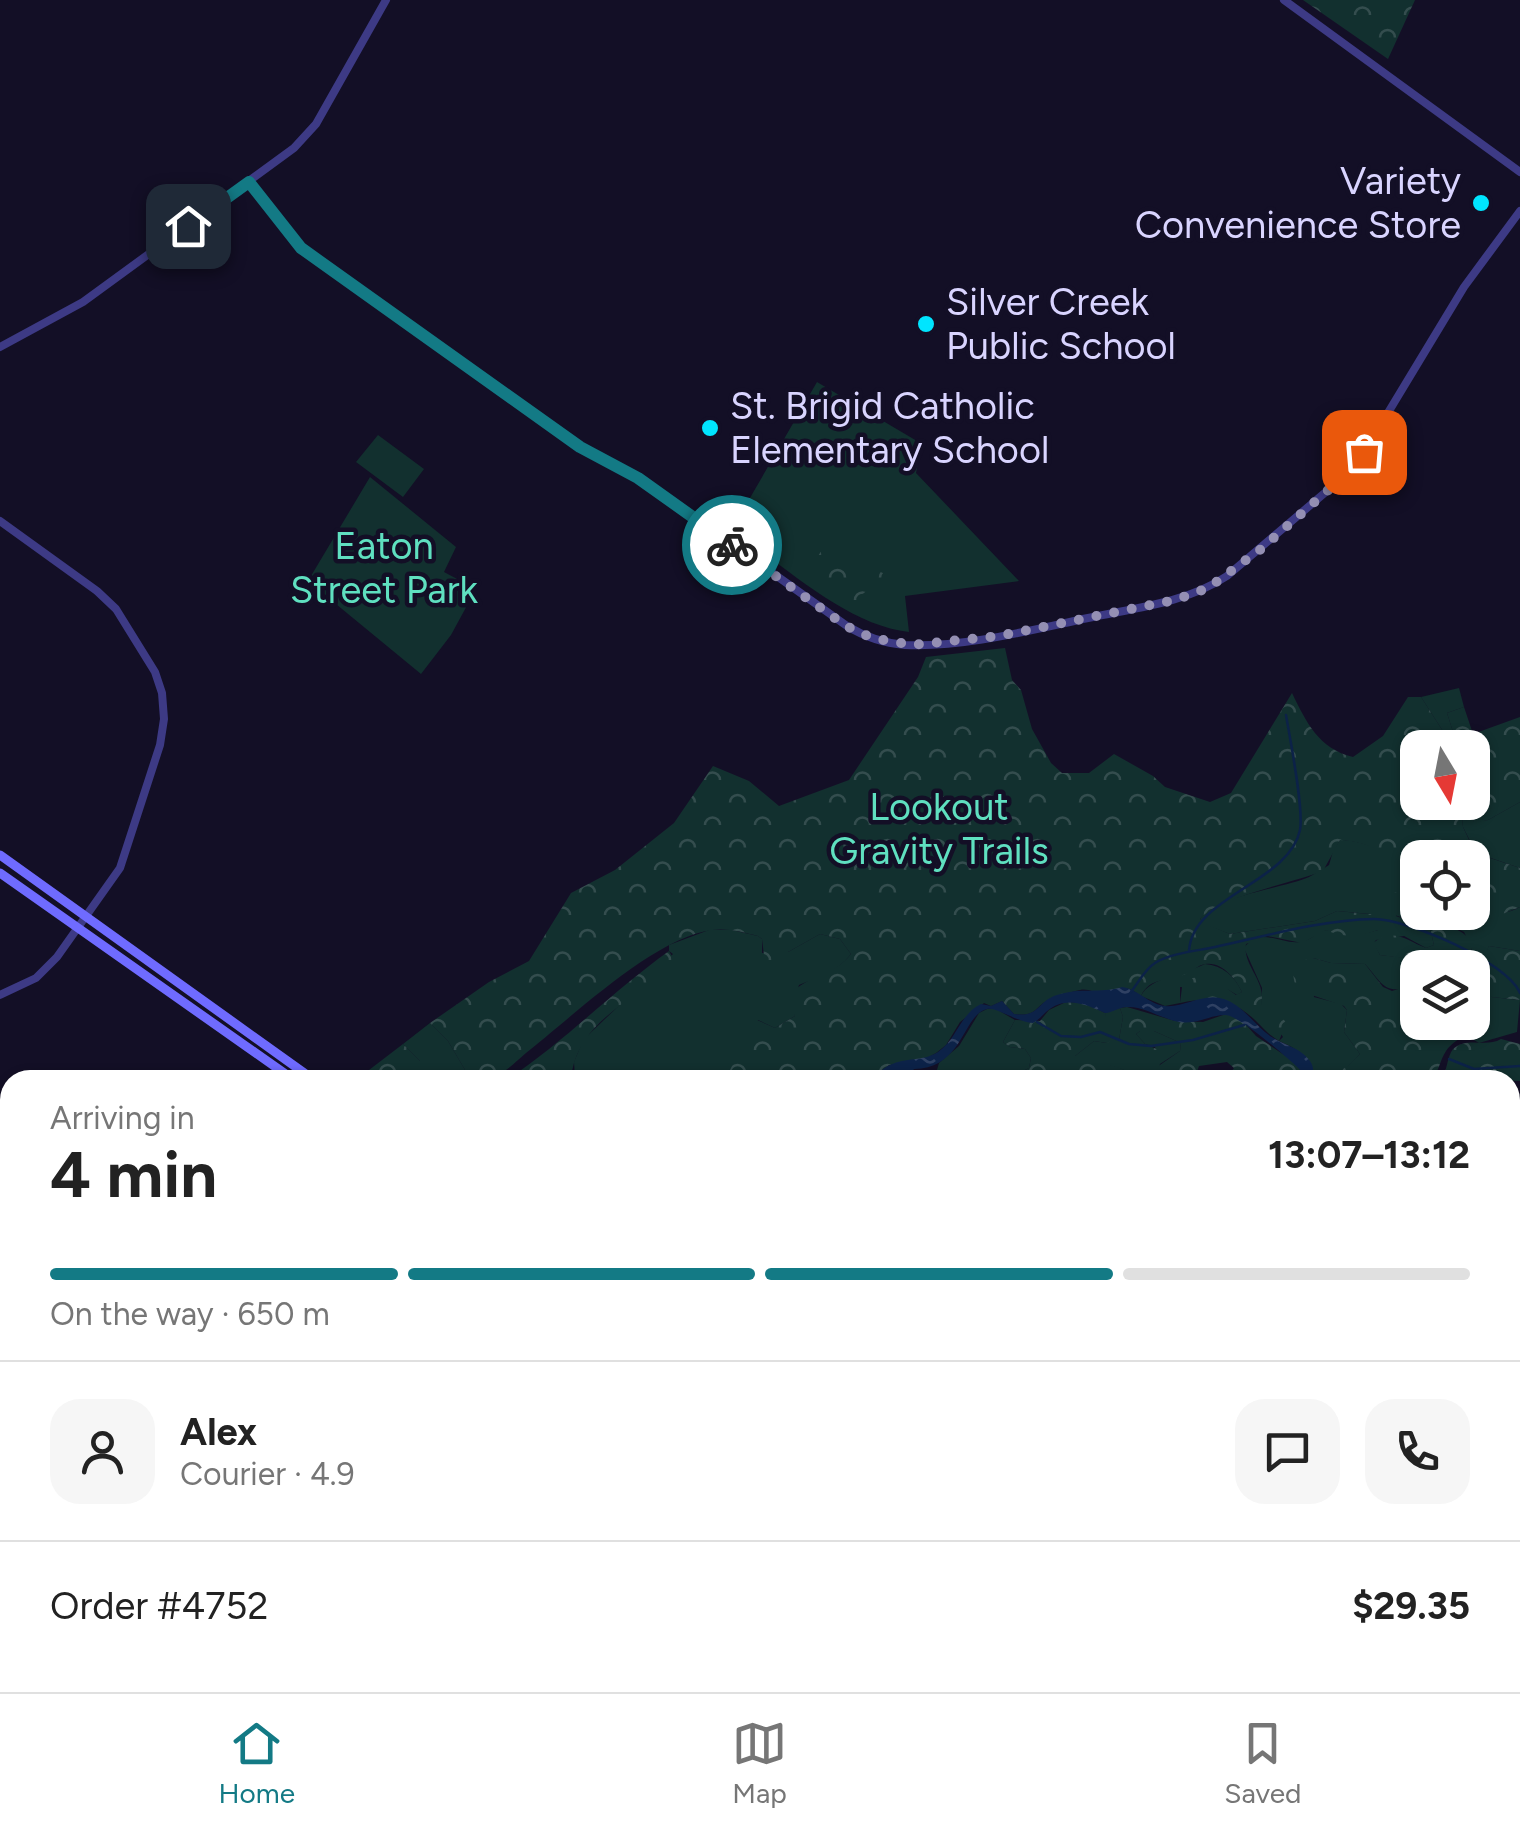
<!DOCTYPE html>
<meta charset="utf-8">
<style>
:root{--surface:#fff;--page:#f6f6f6;--text:#222;--muted:#767676;--line:#e0e0e0;--accent:#137a85}
body{margin:0;font-family:Figtree,sans-serif;background:var(--page);color:var(--text);height:100vh;display:flex;flex-direction:column;font-size:38px;white-space:nowrap}
*{box-sizing:border-box;margin:0}
p{font-size:32px;color:var(--muted)}
.icon{flex:none;width:55px;height:55px;fill:none;stroke:currentColor;stroke-width:2;stroke-linecap:round;stroke-linejoin:round}
.map{position:relative;flex:1;overflow:hidden}
.panel{position:absolute;left:0px;top:1070px;width:1520px;height:622px;display:flex;flex-direction:column;background:var(--surface);border-radius:30px 30px 0 0;box-shadow:0 2px 8px #0004}
.panel>*{flex:none}
.needle{width:65px;rotate:170deg}
.fabs{position:absolute;left:1400px;top:730px;display:grid;gap:20px}
.fabs a{display:grid;place-items:center;width:90px;height:90px;border-radius:20px;background:var(--surface);box-shadow:0 2px 8px #0004;font-size:50px}
.pin{position:absolute;display:grid;place-items:center;width:85px;height:85px;color:#fff;margin:-42px;border-radius:20px;box-shadow:0 5px 15px #0006}
.courier{position:absolute;display:grid;place-items:center;width:100px;height:100px;margin:-50px;border:8px solid #137a85;border-radius:50%;background:#fff;color:#222;box-shadow:0 2px 12px #0007}
.headline em{font-style:normal;font-weight:700}
.headline div{display:flex;flex-direction:column-reverse}
.headline{display:flex;align-items:center;justify-content:space-between;height:170px;padding:0 50px}
h1{font-size:65px;font-weight:700;line-height:75px}
.bar{display:grid;grid-template-columns:repeat(4,1fr);gap:15px 10px;align-content:center;height:120px;padding:0 50px}
.bar i{height:12px;border-radius:8px;background:var(--line)}
.bar .active{background:var(--accent)}
.bar p{grid-column:span 4}
.line{display:flex;align-items:center;gap:25px;padding:0 50px;border-top:2px solid var(--line)}
.line div{flex:1}
.round{display:grid;place-items:center;flex:none;width:105px;height:105px;border-radius:30px;background:var(--page)}
.dock{display:flex;justify-content:space-around;align-items:center;height:140px;border-top:2px solid var(--line);background:var(--surface);font-size:28px;color:var(--muted)}
.dock a{display:grid;justify-items:center;gap:5px}
.dock .active{color:var(--accent)}
.map>svg:first-child{display:block}
.green{fill:#12302f}
.forest{fill:url(#forest-crowns)}
.water{fill:url(#water-ripples)}
.lines{fill:none;stroke-linecap:round;stroke-linejoin:round}
.stream{stroke:#0c2248;stroke-width:2.5}
.tertiary{stroke:#3d3a85;stroke-width:8}
.secondary{stroke:#6f6bff;stroke-width:9}
.done{stroke:#948fb3;stroke-width:10;stroke-dasharray:0 18}
.route{stroke:#137a85;stroke-width:12}
.poi-dot{fill:#00e5ff;stroke:#130f26;stroke-width:4}
.labels{text-anchor:middle;dominant-baseline:central;stroke-width:9;stroke-linejoin:round;paint-order:stroke}
.poi-label{font-size:38px;fill:#d9d4ff;stroke:#130f26;text-anchor:start}
.park-label{font-size:38px;fill:#5fe0c0;stroke:#130f26}
</style>
<div class="map">
<svg width="1520" height="1692" viewBox="0 0 1520 1692">
<defs>
<pattern id="forest-crowns" width="20" height="18" patternUnits="userSpaceOnUse" patternTransform="scale(2.5)"><rect width="20" height="18" fill="#12302f"/><path d="M2 6a3 3 0 1 1 6 0M12 15a3 3 0 1 1 6 0" fill="none" stroke="#344d4e"/></pattern>
<pattern id="water-ripples" width="26" height="14" patternUnits="userSpaceOnUse" patternTransform="scale(2.5)"><rect width="26" height="14" fill="#0c2248"/><path d="M2 4q2-2 4 0t4 0M15 11q2-2 4 0t4 0" fill="none" stroke="#2f4163"/></pattern>
</defs>
<rect width="100%" height="100%" fill="#130f26"/>
<!-- green -->
<path class="green" d="M817 382 922 444 916 473 1019 581 905 596 909 632C848 626 782 565 732 529Z
M378 435 424 469 403 497 356 462Z
M370 477 456 547 444 572 476 589 451 635 421 674 308 581Z
M1459 688 1464 707 1447 713 1458 747H1448L1446 736 1421 697Z
M1520 802V868L1476 853 1463 827 1460 803H1469L1474 822 1488 820Z
M1340 840C1369 840 1417 862 1417 893L1405 892 1396 916 1430 928 1434 945 1426 948 1404 936 1376 940 1374 943 1380 955 1416 959 1427 965 1418 968 1415 985C1384 996 1384 985 1365 964L1331 963 1313 958 1314 997 1341 1004 1347 1010 1344 1032 1360 1054C1350 1065 1336 1080 1320 1080L1319 1076 1313 1077C1314 1057 1295 1048 1279 1041L1283 1037 1261 1004 1262 988 1244 948C1261 924 1284 948 1304 941 1312 939 1317 932 1326 930 1346 933 1357 937 1378 930L1370 914 1337 911 1315 921 1230 934 1203 924 1200 919C1215 895 1282 889 1309 877 1316 873 1323 869 1329 865L1333 851Z
M1520 907V951L1489 946 1477 976 1492 997 1520 1000 1517 1032 1479 1043 1469 1037 1489 1016 1485 1006 1473 999 1472 968 1466 967 1472 949 1464 932 1447 924 1435 913C1464 912 1494 921 1520 907Z
M709 930H732L758 936 762 939V953L788 952 820 934 840 939 851 954C837 972 819 977 799 985L793 1007 795 1016 775 1028 758 1020 725 1080 575 1079 574 1062 583 1040 673 954 669 951V945Z
M1205 964C1223 966 1234 975 1242 992L1237 995 1227 989 1180 987V1003L1165 1006 1141 996C1149 978 1185 974 1205 964Z
M1120 1008 1123 1017 1119 1040 1158 1055 1155 1047 1145 1044 1136 1034 1140 1031H1154L1181 1043 1180 1051 1160 1064 1155 1080H1138C1121 1062 1098 1064 1075 1065V1056L1094 1041 1107 1043 1105 1013Z
M987 1009H996L1015 1020 1003 1042 1010 1047 1025 1049 1031 1058 1029 1068 1006 1080H934L939 1063 959 1046 979 1013Z
M430 1023 448 1041 471 1080H420V1061L403 1044Z"/>
<!-- forest -->
<path class="forest" d="M1303 0H1415L1388 59Z
M839 537 853 560 892 577 895 583 892 589C874 590 867 584 855 604L830 590 808 571 822 550Z
M1005 648 1012 680 1021 690 1032 729 1051 763 1062 773H1089L1114 754 1153 776 1165 787 1210 802 1231 793 1292 693C1306 722 1319 749 1353 757L1383 736 1408 697H1421L1446 736 1448 747 1418 748V802L1460 803 1463 827 1475 853 1520 868V907L1495 917 1473 912 1472 858H1418L1417 881C1399 859 1370 841 1340 840L1323 871C1296 882 1215 898 1200 919L1203 923 1230 934 1315 921 1337 911 1379 915 1378 930C1358 937 1343 938 1326 930L1302 943 1267 936 1246 944C1242 965 1267 981 1261 1004L1277 1009 1286 1023 1279 1041C1269 1035 1263 1028 1255 1020 1232 998 1210 996 1180 1003L1183 980 1208 975 1236 995 1242 992C1236 979 1222 961 1205 964 1198 965 1190 973 1183 975 1166 981 1149 978 1141 996 1122 981 1122 992 1104 993 1095 994 1089 988 1080 990 1071 992 1057 995 1049 999 1034 1008 1036 1017 1014 1014L1002 1001 991 1006 984 1003 960 1022 946 1045 936 1053 921 1061 889 1065 870 1080H725L754 1022 757 1020 775 1028 795 1016 787 1000C801 975 834 977 851 954L840 939 820 934 788 952 772 968 765 963 762 939 758 936C743 932 728 928 712 930 656 937 575 1014 531 1049 508 1067 503 1080 471 1080L448 1041 430 1023 489 982 529 961 571 893 615 870 674 823 713 766 749 781 779 806 849 780 918 677 926 657Z
M1464 707 1473 734 1520 717V802L1488 820 1474 823 1469 803 1472 802V748L1458 747 1447 713Z
M1397 892 1417 893 1418 912 1435 913C1444 929 1465 927 1473 945L1466 967H1426L1425 961 1380 955 1373 943C1393 927 1406 940 1426 948L1434 945 1430 928 1387 912 1383 905 1385 896Z
M1489 946 1520 951V1000L1492 997 1484 992V982L1476 971Z
M669 951 674 960 667 969C632 1001 582 1021 572 1071L578 1080H507C564 1042 613 991 669 951Z
M1313 958 1331 963 1365 964 1383 987 1392 991 1417 983 1418 1022H1472L1473 999 1485 1007 1489 1016C1476 1034 1456 1036 1446 1051 1440 1060 1439 1071 1432 1080H1327L1349 1065 1360 1054 1344 1032 1347 1010 1344 1006 1297 990C1290 971 1292 962 1313 958Z
M1066 1002 1085 1003 1105 1013 1112 1040 1107 1043 1094 1041 1075 1056V1064C1097 1063 1121 1062 1138 1080H1006L1029 1068 1031 1058 1025 1049 1010 1047 1003 1042 1015 1020 1040 1021 1049 1010Z
M1127 1007 1175 1021 1203 1022 1226 1014 1240 1018 1256 1036 1290 1059 1310 1080H1226L1234 1068 1227 1062 1199 1066 1194 1080H1155L1157 1067 1180 1051 1181 1043 1154 1031H1140L1136 1034 1145 1044 1159 1050 1158 1055 1150 1060 1136 1057 1119 1040 1123 1017 1120 1008Z
M1501 1039 1520 1044V1081L1442 1080C1447 1071 1447 1057 1453 1049 1467 1036 1486 1048 1501 1039Z
M403 1044 420 1061V1080H356Z
M1520 1141V1357L1510 1355V1142Z
M10 1340V1420L0 1429V1344Z
M0 1578 10 1579V1624L5 1636V1654L0 1658Z
M10 1659V1682L106 1683 105 1692H0V1665Z
M644 1682 668 1692H378L343 1683Z"/>
<!-- water -->
<path class="water" d="M1122 987C1138 989 1148 1004 1165 1006 1183 1008 1201 994 1220 998 1242 1003 1253 1024 1270 1036 1283 1045 1300 1047 1310 1061 1314 1067 1313 1070 1313 1076H1320V1080H1310C1299 1067 1239 1014 1225 1015 1209 1015 1197 1025 1179 1022 1162 1019 1144 1006 1127 1007 1118 1007 1113 1013 1105 1013 1086 1004 1064 995 1046 1012 1042 1016 1038 1020 1033 1023 1017 1022 996 1007 987 1009 962 1015 964 1068 914 1069L911 1073 913 1080H896L895 1073H887L880 1080H870C876 1075 883 1068 890 1065 906 1057 922 1062 938 1052 957 1039 960 1014 981 1004L991 1006 1002 1001 1014 1014C1040 1018 1037 1001 1057 995 1081 987 1099 994 1122 987Z"/>
<g class="lines">
<!-- stream -->
<path class="stream" d="M1189 951C1192 896 1289 883 1300 830 1304 809 1290 739 1286 715
M1131 992C1138 983 1145 969 1155 963 1171 953 1197 951 1215 947 1266 936 1321 920 1374 919 1408 919 1507 962 1520 993
M1037 1022 1061 1036 1081 1037 1100 1032 1129 1044 1151 1046 1193 1040 1244 1025
M1449 1059 1474 1069 1520 1066
M1520 1201C1509 1219 1508 1232 1520 1250
M553 1682 570 1692"/>
<!-- tertiary -->
<path class="tertiary" d="M1284 0 1520 172
M249 182 301 248 516 403 580 447 639 478 847 626C865 637 883 643 905 645 963 648 1031 630 1088 618 1135 608 1186 603 1227 576L1334 485 1360 459 1464 287 1520 211
M0 347 83 302 294 148 316 124 386 0
M0 521 97 591 116 609 155 672 162 693 164 719 160 745 120 868 57 957 36 978 0 995
M1510 1611 1520 1612
M1098 1692 1107 1682"/>
<!-- secondary -->
<path class="secondary" d="M0 855 314 1080
M0 873 294 1080
M1143 1682 1156 1692"/>
</g>
<g class="lines">
<!-- done -->
<path class="done" d="M732 545 846 626 872 638 912 645 999 636 1175 600 1208 588 1261 549 1342 478 1364 452"/>
<!-- route -->
<path class="route" d="M188 226 249 182 301 248 580 447 638 478 732 545"/>
</g>
<!-- markers -->
<g class="poi-dot">
<circle cx="1481" cy="203" r="10"/>
<circle cx="926" cy="324" r="10"/>
<circle cx="710" cy="428" r="10"/>
</g>
<g class="labels">
<!-- poi labels -->
<g class="poi-label">
<text x="1461" y="181" text-anchor="end">Variety<tspan x="1461" dy="44">Convenience Store</tspan></text>
<text x="946" y="302">Silver Creek<tspan x="946" dy="44">Public School</tspan></text>
<text x="730" y="406">St. Brigid Catholic<tspan x="730" dy="44">Elementary School</tspan></text>
</g>
<!-- park labels -->
<g class="park-label">
<text x="384" y="546">Eaton<tspan x="384" dy="44">Street Park</tspan></text>
<text x="939" y="807">Lookout<tspan x="939" dy="44">Gravity Trails</tspan></text>
</g>
</g>
</svg>
<div class="fabs">
<a><svg class="needle" viewBox="-14 -14 28 28"><path d="M0-13l5 13h-10z" fill="#e53935"/><path d="M0 13l5-13h-10z" fill="#767676"/></svg></a>
<a><svg class="icon" aria-label="locate" viewBox="0 0 24 24"><circle cx="12" cy="12" r="6"/><path d="M12 2v4M12 18v4M2 12h4M18 12h4"/></svg></a>
<a><svg class="icon" aria-label="layers" viewBox="0 0 24 24"><path d="M12 4l9 5-9 5-9-5zM3 14l9 5 9-5"/></svg></a>
</div>
<div class="pin" style="left:1364px;top:452px;background:#ea580c"><svg class="icon" aria-label="bag" viewBox="0 0 24 24"><path d="M5 8h14l-1 12H6zM9 8a3 3 0 0 1 6 0"/></svg></div>
<div class="pin" style="left:188px;top:226px;background:#1f2937"><svg class="icon" aria-label="home" viewBox="0 0 24 24"><path d="M3 11l9-7 9 7M6 9v11h12V9"/></svg></div>
<div class="courier" style="left:732px;top:545px"><svg class="icon" aria-label="bike" viewBox="0 0 24 24"><circle cx="6" cy="16" r="4"/><circle cx="18" cy="16" r="4"/><path d="M6 16l4-8h5l3 8M10 8l3 8H6M13 5h3"/></svg></div>
<section class="panel">
<div class="headline"><div><h1>4 min</h1><p>Arriving in</p></div><em>13:07–13:12</em></div>
<div class="bar"><i class="active"></i><i class="active"></i><i class="active"></i><i></i><p>On the way · 650 m</p></div>
<div class="line" style="height:180px"><a class="round"><svg class="icon" aria-label="person" viewBox="0 0 24 24"><circle cx="12" cy="8" r="4"/><path d="M4 21q1-7 8-7t8 7"/></svg></a><div><b>Alex</b><p>Courier · 4.9</p></div><a class="round"><svg class="icon" aria-label="chat" viewBox="0 0 24 24"><path d="M4 5h16v11H9l-5 4z"/></svg></a><a class="round"><svg class="icon" aria-label="phone" viewBox="0 0 24 24"><path d="M5 4h4l2 5-3 2q2 4 5 5l2-3 5 2v4C11 20 4 13 5 4z"/></svg></a></div>
<div class="line" style="height:130px"><div>Order #4752</div><b>$29.35</b></div>
</section>
</div>
<nav class="dock">
<a class="active"><svg class="icon" aria-label="home" viewBox="0 0 24 24"><path d="M3 11l9-7 9 7M6 9v11h12V9"/></svg>Home</a>
<a><svg class="icon" aria-label="map" viewBox="0 0 24 24"><path d="M3 6l6-2 6 2 6-2v14l-6 2-6-2-6 2zM9 4v14M15 6v14"/></svg>Map</a>
<a><svg class="icon" aria-label="saved" viewBox="0 0 24 24"><path d="M7 4h10v16l-5-4-5 4z"/></svg>Saved</a>
</nav>
